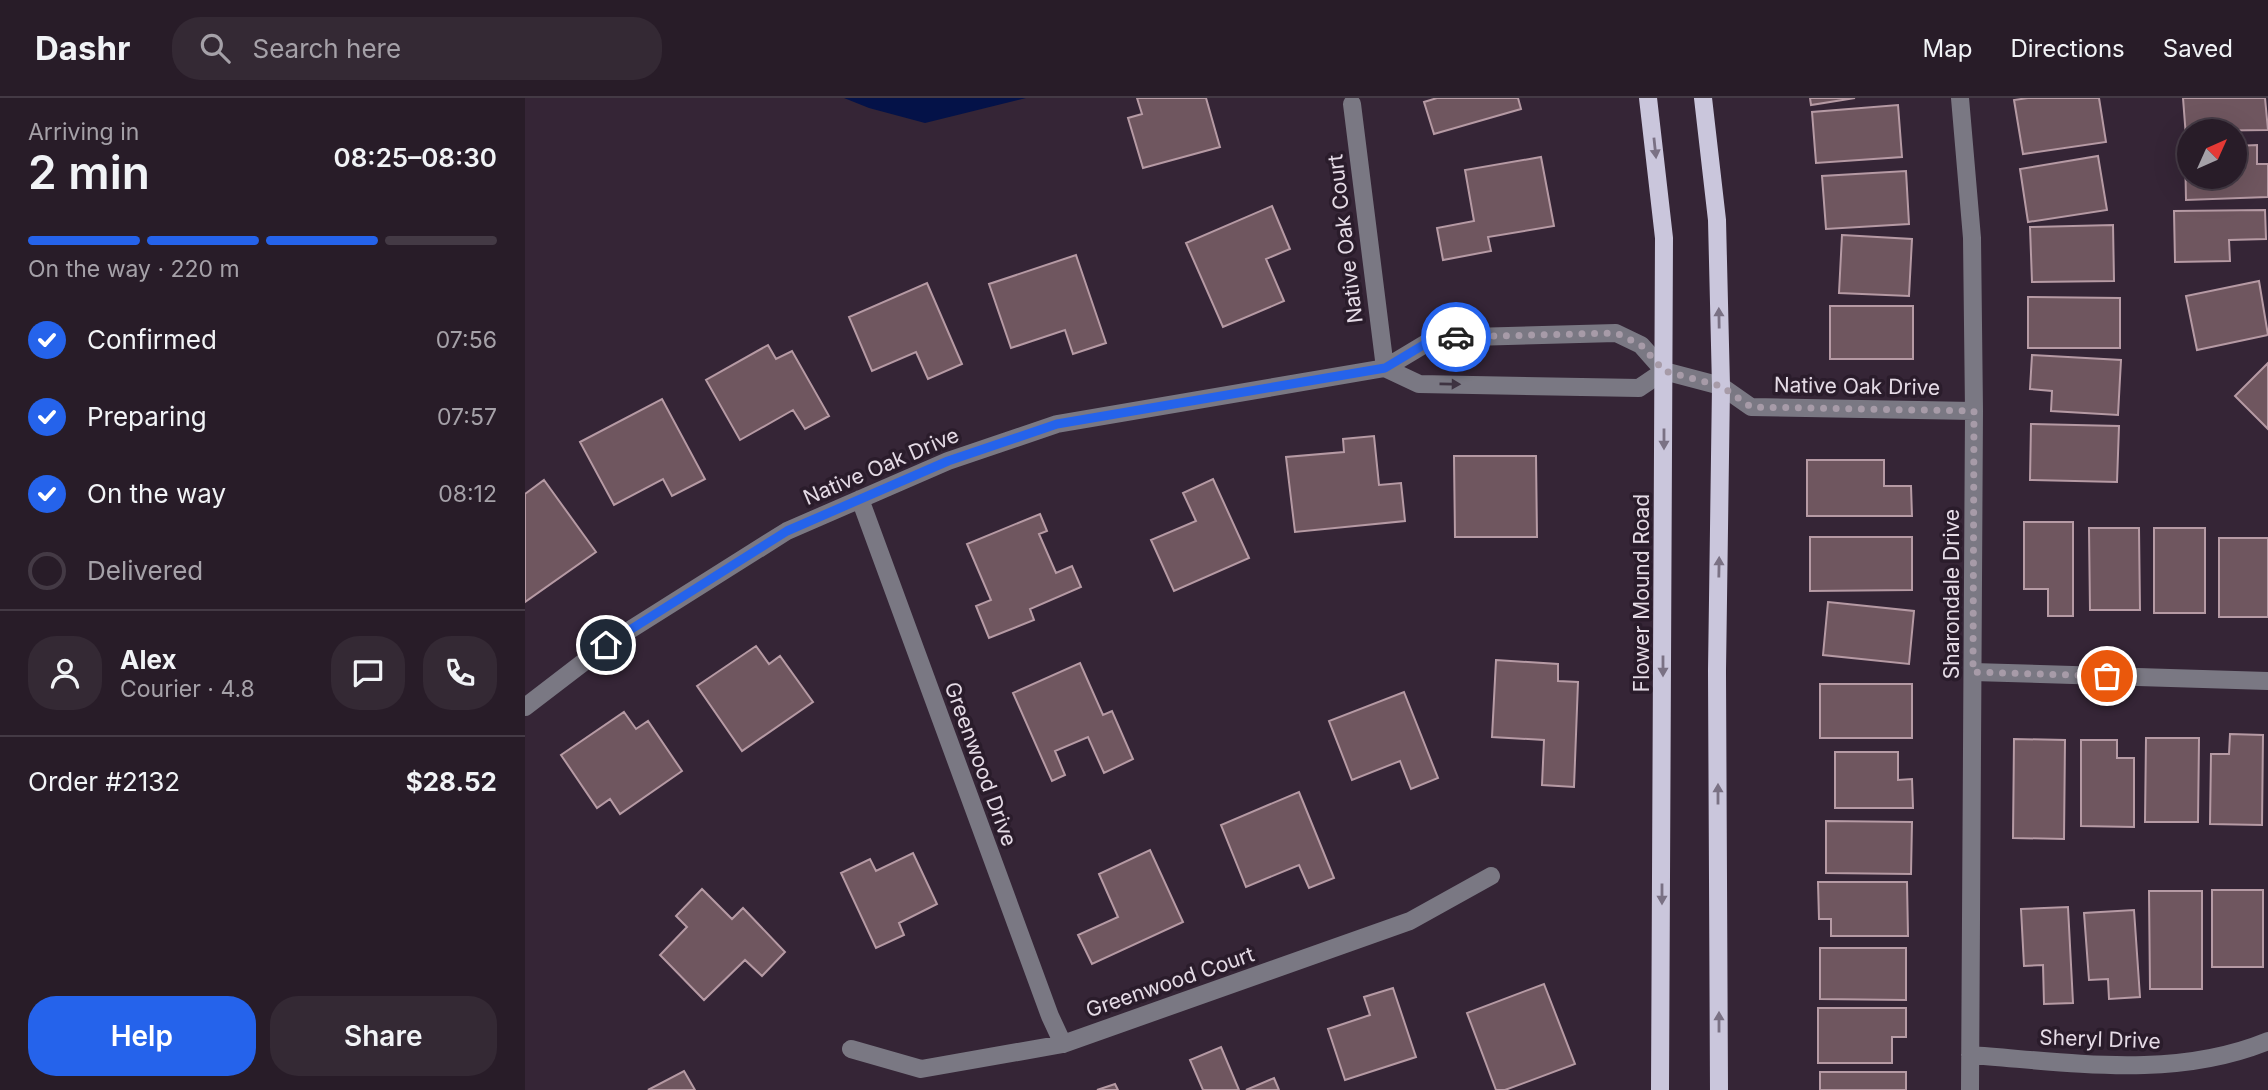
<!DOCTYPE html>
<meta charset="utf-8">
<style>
:root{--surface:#281c28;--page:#342934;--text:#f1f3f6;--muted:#a5a1a8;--line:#443a45;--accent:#2563eb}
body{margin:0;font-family:Inter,sans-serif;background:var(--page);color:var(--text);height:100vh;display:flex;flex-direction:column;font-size:26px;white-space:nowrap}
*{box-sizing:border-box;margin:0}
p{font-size:23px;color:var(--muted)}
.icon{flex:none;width:38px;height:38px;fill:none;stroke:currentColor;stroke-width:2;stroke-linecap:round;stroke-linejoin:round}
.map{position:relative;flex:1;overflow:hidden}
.panel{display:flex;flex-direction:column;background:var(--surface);width:525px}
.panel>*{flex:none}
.needle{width:46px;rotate:45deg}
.tools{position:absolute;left:1652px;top:21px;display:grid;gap:14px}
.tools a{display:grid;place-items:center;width:70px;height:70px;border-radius:50%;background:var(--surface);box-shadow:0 7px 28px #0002,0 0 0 2px var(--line);font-size:35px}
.pin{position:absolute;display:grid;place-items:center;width:60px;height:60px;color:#fff;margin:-30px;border:4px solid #fff;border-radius:50%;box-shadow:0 2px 7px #0007}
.courier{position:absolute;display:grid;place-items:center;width:70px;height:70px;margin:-35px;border:5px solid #2563eb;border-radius:50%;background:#fff;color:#222;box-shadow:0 2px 9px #0007}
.headline em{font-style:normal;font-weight:600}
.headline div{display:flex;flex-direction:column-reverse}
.headline{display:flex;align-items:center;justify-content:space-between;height:119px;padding:0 28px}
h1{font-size:46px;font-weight:600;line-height:52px}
.bar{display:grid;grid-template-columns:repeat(4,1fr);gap:10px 7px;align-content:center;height:84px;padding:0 28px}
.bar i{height:9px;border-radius:5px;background:var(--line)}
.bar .on{background:var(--accent)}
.bar p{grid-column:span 4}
.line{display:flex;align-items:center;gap:18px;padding:0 28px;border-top:2px solid var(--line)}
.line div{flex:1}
.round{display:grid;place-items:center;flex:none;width:74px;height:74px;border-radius:28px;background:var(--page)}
ol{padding:0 28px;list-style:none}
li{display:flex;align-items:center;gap:21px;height:77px}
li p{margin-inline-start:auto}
li .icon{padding:7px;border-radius:50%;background:var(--accent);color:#fff;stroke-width:4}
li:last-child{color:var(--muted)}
li i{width:38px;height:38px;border:4px solid var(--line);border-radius:50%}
.primary-button{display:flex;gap:14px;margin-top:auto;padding:14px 28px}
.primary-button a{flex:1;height:80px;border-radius:28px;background:var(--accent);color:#fff;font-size:28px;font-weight:600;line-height:80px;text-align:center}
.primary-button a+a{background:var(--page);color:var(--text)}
header{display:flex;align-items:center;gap:42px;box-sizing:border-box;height:98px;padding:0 35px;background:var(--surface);border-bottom:2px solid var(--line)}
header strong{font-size:33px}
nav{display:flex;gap:38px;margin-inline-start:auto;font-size:24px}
.search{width:490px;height:63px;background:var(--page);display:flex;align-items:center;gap:18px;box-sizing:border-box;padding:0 24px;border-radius:28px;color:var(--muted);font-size:26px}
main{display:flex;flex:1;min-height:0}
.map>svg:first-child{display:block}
.water{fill:#041248}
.building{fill:#6f565f;stroke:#b69aa4;stroke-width:2}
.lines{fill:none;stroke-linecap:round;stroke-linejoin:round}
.minor{stroke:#7a7883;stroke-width:18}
.major{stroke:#cac6dc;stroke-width:18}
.oneway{fill:#7a7184}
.oneway2{fill:#3e3341}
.done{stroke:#a79ba8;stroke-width:7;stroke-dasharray:0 12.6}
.route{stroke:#2563eb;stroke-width:9}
.labels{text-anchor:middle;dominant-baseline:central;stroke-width:7;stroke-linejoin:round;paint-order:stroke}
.street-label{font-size:21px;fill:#e5dbe6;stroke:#2a1c2b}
</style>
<header>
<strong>Dashr</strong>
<div class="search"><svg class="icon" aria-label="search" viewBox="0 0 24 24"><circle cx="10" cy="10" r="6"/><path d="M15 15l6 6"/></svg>Search here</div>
<nav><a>Map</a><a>Directions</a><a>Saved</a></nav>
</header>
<main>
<section class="panel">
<div class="headline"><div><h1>2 min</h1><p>Arriving in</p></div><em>08:25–08:30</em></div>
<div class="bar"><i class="on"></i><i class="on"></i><i class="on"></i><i></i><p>On the way · 220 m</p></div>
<ol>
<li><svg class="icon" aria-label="check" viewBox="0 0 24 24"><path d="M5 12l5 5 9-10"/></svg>Confirmed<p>07:56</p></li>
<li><svg class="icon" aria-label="check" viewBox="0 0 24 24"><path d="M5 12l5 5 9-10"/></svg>Preparing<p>07:57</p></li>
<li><svg class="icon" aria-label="check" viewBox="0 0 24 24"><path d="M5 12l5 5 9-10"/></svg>On the way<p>08:12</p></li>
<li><i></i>Delivered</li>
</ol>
<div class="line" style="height:126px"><a class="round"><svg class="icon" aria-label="person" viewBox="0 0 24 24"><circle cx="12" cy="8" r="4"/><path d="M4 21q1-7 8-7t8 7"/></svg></a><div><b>Alex</b><p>Courier · 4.8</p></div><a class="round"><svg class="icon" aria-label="chat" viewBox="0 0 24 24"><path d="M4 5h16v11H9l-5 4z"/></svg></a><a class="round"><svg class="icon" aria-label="phone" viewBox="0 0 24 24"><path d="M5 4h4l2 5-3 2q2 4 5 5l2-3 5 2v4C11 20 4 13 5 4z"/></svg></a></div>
<div class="line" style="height:91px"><div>Order #2132</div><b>$28.52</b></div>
<div class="primary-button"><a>Help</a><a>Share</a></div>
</section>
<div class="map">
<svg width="1743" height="992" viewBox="0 0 1743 992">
<rect width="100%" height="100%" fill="#352536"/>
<!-- water -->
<path class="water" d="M319 0H501L400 25 344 10Z"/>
<!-- building -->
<path class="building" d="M612 0H681L695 49 618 70 603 20 617 16Z
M912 0H993L996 11 909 36 899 4Z
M1285 0H1330L1286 7Z
M1503 0H1574L1581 44 1498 56 1489 2Z
M1658 0H1740L1743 32 1664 33V39H1661Z
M1373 7 1377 59 1291 65 1287 14Z
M1732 47V66H1743V99L1661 102 1660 50 1664 49V79H1710V48Z
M1573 58 1582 112 1503 124 1495 71Z
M1016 59 1029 128 963 139 966 153 918 162 912 130 949 123 940 72Z
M1381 73 1384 126 1301 131 1297 78Z
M747 108 765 151 741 161 759 203 698 229 661 145Z
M1740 112 1741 141 1704 142 1705 163 1650 164 1649 113Z
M1588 127 1589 183 1507 184 1505 129Z
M1317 137 1387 141 1384 198 1314 195Z
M551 157 581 245 548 256 540 232 486 250 464 186Z
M1734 183 1743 237 1672 252 1661 198Z
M402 185 437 266 403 281 391 254 347 273 324 219Z
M1503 199 1595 200V250H1503Z
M1305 208H1388V261H1305Z
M243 247 251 261 267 253 304 318 280 331 268 312 215 342 181 282Z
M1507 257 1596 262 1593 317 1526 313 1527 293 1505 291Z
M1743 265V331L1710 298Z
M137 301 180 381 147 398 138 381 89 407 55 344Z
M1506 326 1594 328 1592 384 1505 382Z
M849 338 854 387 876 385 880 423 770 434 761 359 819 354 818 341Z
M929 358H1011L1012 439H930Z
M1282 362H1359V388H1386L1387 418H1282Z
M688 381 724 460 649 493 626 442 671 423 658 395Z
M19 382 71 454 0 504V396Z
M515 416 522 433 514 436 531 475 547 468 556 489 505 511 509 522 464 540 451 508 466 502 442 446Z
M1499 424H1548V518H1523V491H1499Z
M1564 430H1614L1615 512H1565Z
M1629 430H1680V515H1629Z
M1285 439H1387V492L1285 493Z
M1694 440H1743V519H1694Z
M1303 504 1389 513 1384 566 1298 557Z
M231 548 244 566 255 558 288 604 217 653 172 588Z
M971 562 1033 566V583L1053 584 1049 689 1017 687 1019 642 967 639Z
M555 565 578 617 587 613 608 661 579 675 563 639 530 653 540 677 527 683 488 595Z
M1295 586H1387V640H1295Z
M879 594 913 680 886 691 875 663 827 682 804 623Z
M99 614 111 631 123 623 157 673 95 716 85 701 72 710 36 657Z
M1705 636 1738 637 1737 727 1685 726 1686 656H1704Z
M1621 640H1674L1673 724H1620Z
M1489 641 1540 642 1539 741 1488 740Z
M1556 642H1592V660H1609V729L1556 728Z
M1310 654H1373V682L1387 681 1388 710H1310Z
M774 694 809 780 784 790 774 767 721 789 696 727Z
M1301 723 1387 724 1386 776 1301 775Z
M625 752 658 824 567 866 553 837 593 819 574 776Z
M388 755 412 806 374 825 379 837 351 850 316 775 345 761 351 773Z
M1293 784H1382L1383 838H1306V821H1294Z
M177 791 207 821 218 810 260 854 237 878 220 862 179 902 135 857 162 829 151 818Z
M1687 792H1738V869H1687Z
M1624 793H1677V891H1625Z
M1543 809 1548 905 1519 906 1518 867 1499 868 1496 811Z
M1609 812 1615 899 1584 901 1583 881 1564 882 1559 815Z
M1295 850H1381V902L1295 901Z
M1019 886 1050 966 980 992H971L942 915Z
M868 890 891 959 820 982 803 931 845 917 839 899Z
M1293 910H1381V939H1367V965H1293Z
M696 949 714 992H678L665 962Z
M159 973 170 992H123Z
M1295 974H1381V992H1295Z
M749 980 754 992H721Z
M590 986 593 992H572Z"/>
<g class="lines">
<!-- minor -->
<path class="minor" d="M1435 0 1447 140 1449 313 1445 992
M827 6 860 270
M860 270 894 286 1114 290 1139 273
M335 401 525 918 538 946
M1448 574 1743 583
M0 609 81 547 262 433 423 363 532 326 860 270 910 240 1091 235 1116 247 1139 273 1196 288 1226 309 1449 313
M326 951 396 971 538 946 885 823 966 778
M1445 957C1544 964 1648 982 1743 943"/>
<!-- major -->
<path class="major" d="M1123 0 1139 140 1135 992
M1178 0 1192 122 1196 288 1192 573 1194 992"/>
</g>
<!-- one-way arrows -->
<defs><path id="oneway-solid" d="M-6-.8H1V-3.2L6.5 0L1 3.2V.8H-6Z" transform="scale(1.75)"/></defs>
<g class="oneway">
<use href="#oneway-solid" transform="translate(1130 50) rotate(84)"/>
<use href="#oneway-solid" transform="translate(1194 220) rotate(-91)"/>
<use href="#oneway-solid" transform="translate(1139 341) rotate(90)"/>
<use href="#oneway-solid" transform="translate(1194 469) rotate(-89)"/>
<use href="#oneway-solid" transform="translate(1138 568) rotate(90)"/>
<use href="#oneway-solid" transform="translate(1193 696) rotate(-90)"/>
<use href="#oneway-solid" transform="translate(1137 796) rotate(90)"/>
<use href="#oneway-solid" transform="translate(1194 924) rotate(-90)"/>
</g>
<use class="oneway2" href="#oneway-solid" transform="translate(925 286) rotate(1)"/>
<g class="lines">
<!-- done -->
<path class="done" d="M931 239 1091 235 1116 247 1139 273 1196 288 1226 309 1449 313 1448 574 1582 578"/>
<!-- route -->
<path class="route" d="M81 547 262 433 423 363 532 326 860 270 910 240 931 239"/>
</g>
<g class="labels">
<!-- street labels -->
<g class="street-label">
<text transform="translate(820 141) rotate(-97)">Native Oak Court</text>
<text transform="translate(1332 288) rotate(1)">Native Oak Drive</text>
<text transform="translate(356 368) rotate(-23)">Native Oak Drive</text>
<text transform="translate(1116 495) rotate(-90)">Flower Mound Road</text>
<text transform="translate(1426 496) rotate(-90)">Sharondale Drive</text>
<text transform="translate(456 666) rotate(70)">Greenwood Drive</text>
<text transform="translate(645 884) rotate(-19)">Greenwood Court</text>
<text transform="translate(1575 941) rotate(2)">Sheryl Drive</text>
</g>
</g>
</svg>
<div class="tools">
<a><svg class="needle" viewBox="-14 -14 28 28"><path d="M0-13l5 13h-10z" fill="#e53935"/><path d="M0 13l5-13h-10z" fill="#a5a1a8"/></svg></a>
</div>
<div class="pin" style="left:1582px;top:578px;background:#ea580c"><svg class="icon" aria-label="bag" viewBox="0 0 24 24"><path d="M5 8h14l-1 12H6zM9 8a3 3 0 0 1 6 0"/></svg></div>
<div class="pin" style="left:81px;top:547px;background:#1f2937"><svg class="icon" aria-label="home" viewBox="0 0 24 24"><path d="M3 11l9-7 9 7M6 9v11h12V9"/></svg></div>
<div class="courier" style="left:931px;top:239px"><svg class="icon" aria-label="car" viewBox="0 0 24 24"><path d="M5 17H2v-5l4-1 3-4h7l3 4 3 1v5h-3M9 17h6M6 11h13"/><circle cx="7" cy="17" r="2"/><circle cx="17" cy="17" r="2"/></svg></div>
</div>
</main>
